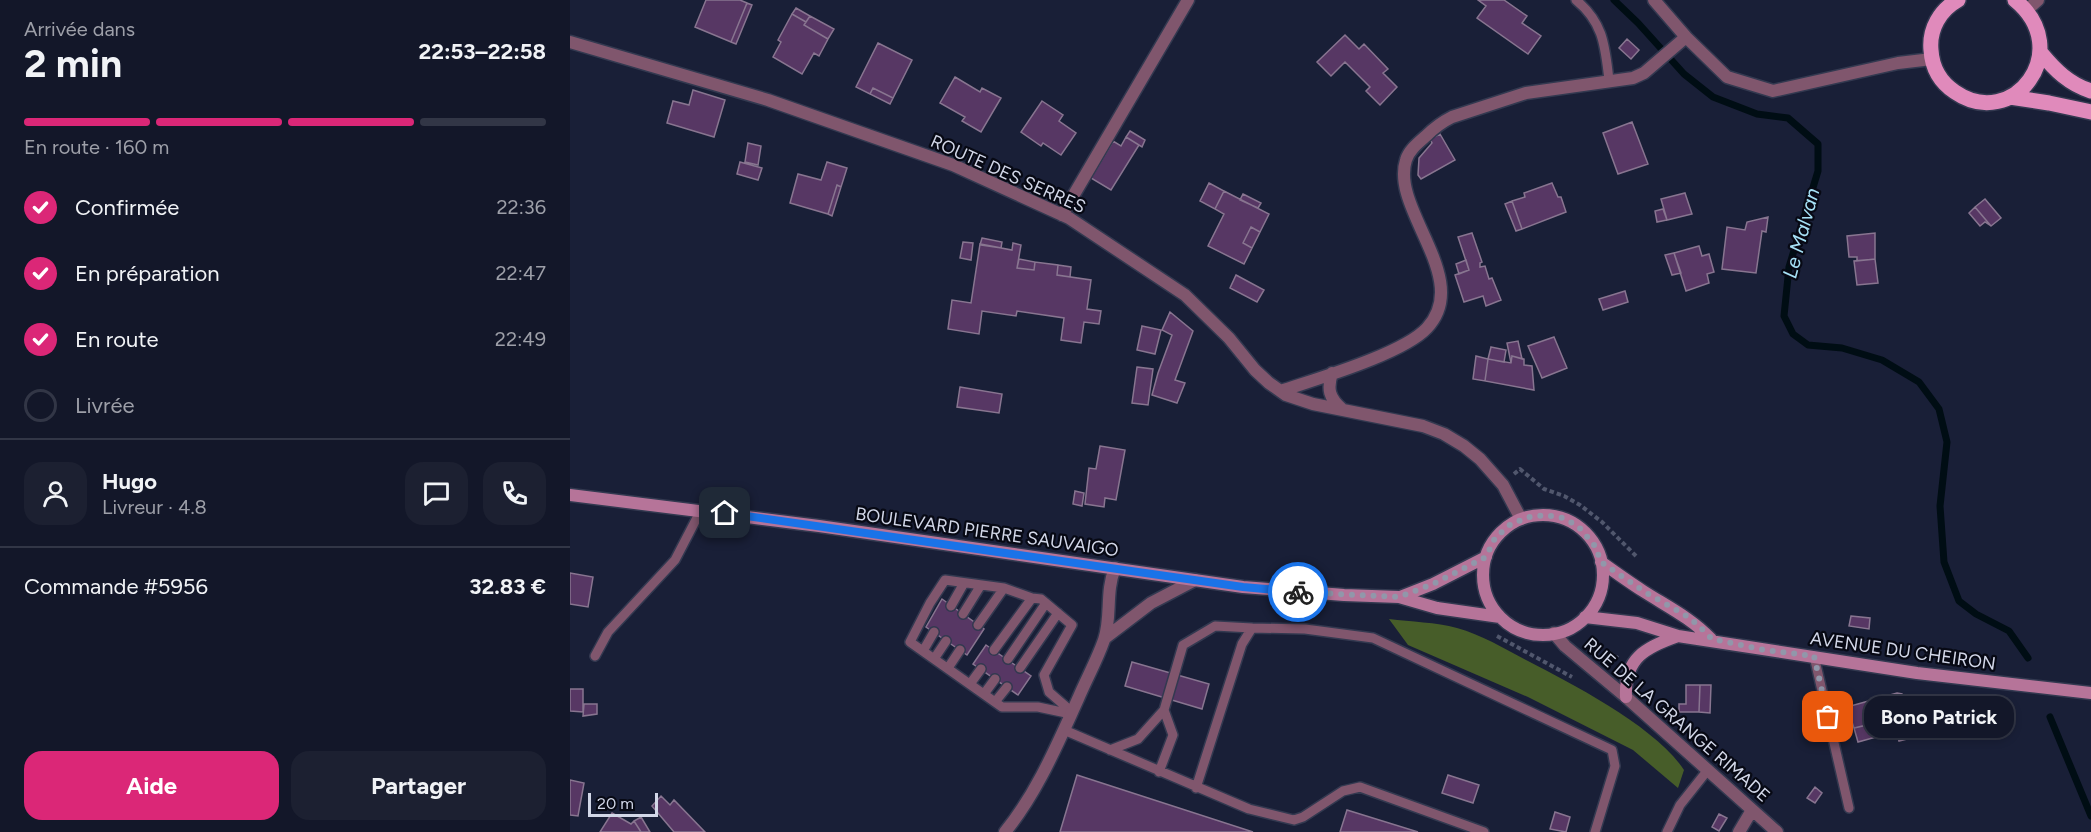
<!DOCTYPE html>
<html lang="fr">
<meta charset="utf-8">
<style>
:root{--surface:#131729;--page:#1c2031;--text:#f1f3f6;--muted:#9d9fa8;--line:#323646;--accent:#db2777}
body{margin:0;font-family:Figtree,sans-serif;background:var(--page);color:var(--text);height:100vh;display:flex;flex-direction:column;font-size:22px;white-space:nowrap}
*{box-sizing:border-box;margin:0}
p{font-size:20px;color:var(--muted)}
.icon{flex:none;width:33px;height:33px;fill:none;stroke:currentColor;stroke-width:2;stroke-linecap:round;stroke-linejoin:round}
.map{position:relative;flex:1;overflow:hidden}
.details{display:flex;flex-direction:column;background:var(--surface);width:570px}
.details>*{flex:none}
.scale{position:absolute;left:18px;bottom:15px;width:70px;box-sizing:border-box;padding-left:6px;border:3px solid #d2d7e8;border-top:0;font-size:16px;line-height:21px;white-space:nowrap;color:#d2d7e8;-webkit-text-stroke:4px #070914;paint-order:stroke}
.pin{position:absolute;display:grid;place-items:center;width:51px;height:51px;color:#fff;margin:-26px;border-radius:12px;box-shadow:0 3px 9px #0006}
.courier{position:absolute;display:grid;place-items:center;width:60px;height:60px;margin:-30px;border:4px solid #1a73e8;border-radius:50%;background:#fff;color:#222;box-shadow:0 2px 8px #0007}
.bubble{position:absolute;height:42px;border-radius:18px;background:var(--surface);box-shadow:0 3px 9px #0003,0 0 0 2px var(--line);font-size:20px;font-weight:700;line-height:42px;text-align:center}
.overview em{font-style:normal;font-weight:700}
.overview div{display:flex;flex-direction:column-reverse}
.overview{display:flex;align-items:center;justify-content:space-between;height:102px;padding:0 24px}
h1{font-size:39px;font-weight:700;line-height:45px}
.bar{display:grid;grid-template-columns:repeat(4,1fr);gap:9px 6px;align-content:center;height:72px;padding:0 24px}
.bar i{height:8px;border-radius:4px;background:var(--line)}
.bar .active{background:var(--accent)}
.bar p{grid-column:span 4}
.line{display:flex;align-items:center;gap:15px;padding:0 24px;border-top:2px solid var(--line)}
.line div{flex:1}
.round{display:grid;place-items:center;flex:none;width:63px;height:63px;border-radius:18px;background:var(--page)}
ol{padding:0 24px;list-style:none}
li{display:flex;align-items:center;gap:18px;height:66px}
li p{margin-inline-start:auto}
li .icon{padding:6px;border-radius:50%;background:var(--accent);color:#fff;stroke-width:4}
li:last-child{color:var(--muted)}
li i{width:33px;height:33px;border:3px solid var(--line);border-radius:50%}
.primary-button{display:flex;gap:12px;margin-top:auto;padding:12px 24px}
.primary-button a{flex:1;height:69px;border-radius:18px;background:var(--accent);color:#fff;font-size:24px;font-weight:700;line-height:69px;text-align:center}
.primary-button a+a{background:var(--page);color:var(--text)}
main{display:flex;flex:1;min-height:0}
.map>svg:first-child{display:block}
.forest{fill:#475d29}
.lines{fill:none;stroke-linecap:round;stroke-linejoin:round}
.stream{stroke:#000d14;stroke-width:7}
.building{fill:#573764;stroke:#887590;stroke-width:1.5}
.lane-casing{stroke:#333950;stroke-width:12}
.street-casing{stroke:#333950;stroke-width:15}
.secondary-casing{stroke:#333950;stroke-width:15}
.primary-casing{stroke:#333950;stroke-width:18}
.path{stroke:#51576d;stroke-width:4;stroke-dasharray:4.5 3;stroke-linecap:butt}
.lane{stroke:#80566d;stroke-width:9}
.street{stroke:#80566d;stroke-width:12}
.secondary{stroke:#b67499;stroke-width:12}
.primary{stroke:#e08abb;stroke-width:15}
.done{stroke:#9197aa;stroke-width:6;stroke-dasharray:0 10.8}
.route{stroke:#1a73e8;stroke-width:8}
.labels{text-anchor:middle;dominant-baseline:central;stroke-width:4.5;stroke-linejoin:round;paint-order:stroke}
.street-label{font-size:18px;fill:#d2d7e8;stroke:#070914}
.water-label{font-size:20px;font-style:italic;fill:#a6e1f6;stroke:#070914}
</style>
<main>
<section class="details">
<div class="overview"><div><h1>2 min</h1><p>Arrivée dans</p></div><em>22:53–22:58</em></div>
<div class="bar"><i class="active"></i><i class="active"></i><i class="active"></i><i></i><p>En route · 160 m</p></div>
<ol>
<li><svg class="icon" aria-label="check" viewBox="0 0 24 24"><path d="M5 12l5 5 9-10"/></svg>Confirmée<p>22:36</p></li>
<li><svg class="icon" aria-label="check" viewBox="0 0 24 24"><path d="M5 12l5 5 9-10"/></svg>En préparation<p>22:47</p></li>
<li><svg class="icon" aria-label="check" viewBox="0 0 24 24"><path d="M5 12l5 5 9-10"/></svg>En route<p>22:49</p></li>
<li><i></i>Livrée</li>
</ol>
<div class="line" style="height:108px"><a class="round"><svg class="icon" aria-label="person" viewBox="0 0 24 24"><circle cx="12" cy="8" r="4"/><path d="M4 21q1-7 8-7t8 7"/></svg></a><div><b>Hugo</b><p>Livreur · 4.8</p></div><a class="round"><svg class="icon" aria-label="chat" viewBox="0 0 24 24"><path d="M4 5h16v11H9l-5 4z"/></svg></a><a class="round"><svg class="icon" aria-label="phone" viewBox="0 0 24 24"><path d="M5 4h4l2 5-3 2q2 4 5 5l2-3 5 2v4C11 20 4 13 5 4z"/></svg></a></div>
<div class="line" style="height:78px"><div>Commande #5956</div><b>32.83 €</b></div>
<div class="primary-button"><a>Aide</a><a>Partager</a></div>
</section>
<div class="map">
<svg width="1521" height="832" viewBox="0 0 1521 832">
<rect width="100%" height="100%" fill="#191f37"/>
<!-- forest -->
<path class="forest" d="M819 619C841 622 866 622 887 628 912 635 935 649 958 661 1004 685 1086 727 1114 770L1108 788 1063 750 958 697 838 645Z"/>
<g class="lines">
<!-- stream -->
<path class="stream" d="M1044 0 1068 23 1114 74 1143 97 1187 114 1218 118 1248 144V171L1219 267 1214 316 1223 334 1238 345 1272 348 1312 360 1349 382 1369 409 1377 442 1370 506 1374 562 1389 601 1406 614 1439 631 1458 658
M1480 717 1521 816"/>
</g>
<!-- building -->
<path class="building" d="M136 0H170L177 3 161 42 125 27Z
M908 0H934L957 16 952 23 971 36 958 54 907 18 916 6Z
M177 3 182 5 166 44 161 42Z
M226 8 240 16 236 22 222 14Z
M222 14 236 22 234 25 258 39 249 56 244 53 232 74 203 57 211 42 208 40Z
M240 16 264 29 258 39 234 25Z
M775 35 789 49 794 44 818 69 813 73 827 87 810 105 796 91 800 87 775 62 761 76 747 62Z
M1057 39 1069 50 1061 59 1049 48Z
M308 43 342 60 323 98 303 88 300 94 286 87Z
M385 77 410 92 412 88 431 98 411 132 392 121 395 117 370 103Z
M303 88 323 98 320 104 300 94Z
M123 90 155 100 144 137 97 123 103 101 119 105Z
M472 101 493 115 489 121 506 133 491 155 473 143 471 146 451 132Z
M1062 122 1078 164 1048 174 1033 133Z
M560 131 575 140 572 147 556 137Z
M870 134 885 160 851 179 848 175 849 158 862 143 860 139Z
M556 137 569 145 541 190 521 178 543 141 551 146Z
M178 143 191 146 188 165 175 162Z
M170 162 192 168 188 180 167 174Z
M257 162 277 168 271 187 267 185 258 214 220 203 228 174 251 180Z
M639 183 654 191 645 209 630 201Z
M982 183 988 197H991L996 212 952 229 942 201 955 197 954 193Z
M267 185 271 187 262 216 258 214Z
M654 191 699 214 690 232 681 227 673 243 682 248 674 264 638 246 654 214 645 209Z
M1115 193 1122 214 1097 220 1091 199Z
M673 194 691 203 688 208 670 200Z
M1415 199 1431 218 1421 226 1405 207Z
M942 201 952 229 946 231 935 204Z
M1405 207 1421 226 1415 222 1410 226 1399 213Z
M1093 209 1097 220 1087 222 1085 211Z
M1198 217 1196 232 1192 231 1186 273 1152 269 1157 227 1175 230 1177 222Z
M681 227 690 232 682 248 673 243Z
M902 233 912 262 910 263V267L915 266 919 279 922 278 931 300 916 306 913 296 894 302 885 275 899 270 888 237Z
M1305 233V259L1287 261V257H1279L1277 236Z
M412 238 432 242 431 248 410 245Z
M393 242 403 243 401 260 390 258Z
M443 243 451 245 447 268 464 270 465 262 488 265 487 275 521 280 517 309 531 311 529 324 514 322 511 343 491 340 494 318 447 311 446 316 412 311 409 334 378 329 382 300 401 303 410 244 442 250Z
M1129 246 1132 256 1139 254 1144 272 1137 274 1139 283 1116 291 1104 253Z
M1104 253 1111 273 1102 275 1095 255Z
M449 259 465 262 464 270 447 268Z
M1305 259 1308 283 1287 285 1284 261Z
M896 260 899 270 889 274 886 264Z
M488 265 501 267 500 277 487 275Z
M666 275 694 290 687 302 660 288Z
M1055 291 1058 302 1033 310 1029 299Z
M600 312 623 331 605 380 615 383 607 403 582 395 588 373 602 335 592 330Z
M572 326 591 330 585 354 567 350Z
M984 337 997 368 972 378 958 346Z
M948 341 952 359 942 356 941 363 937 343Z
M921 347 936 350 934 362 918 359Z
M906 356 918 359 915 381 903 379Z
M942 356 954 359V365L962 366 964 390 915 381 918 359 941 363Z
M567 367 583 369 578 405 562 403Z
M390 387 432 394 429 413 387 407Z
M530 446 555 450 546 500 535 498 534 507 515 504 519 468 526 469Z
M505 491 514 493 512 506 503 504Z
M0 573 23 577 18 607 0 604Z
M372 599 414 629 397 655 356 627Z
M372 599 414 629 397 655 356 627Z
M1281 616 1300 618 1299 629 1279 626Z
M416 645 461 676 448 695 403 664Z
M562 662 639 684 632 709 555 686Z
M1116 685H1130L1129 712H1109V704H1116Z
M1130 685H1141L1140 713 1129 712Z
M0 689H13V712L0 711Z
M1327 693 1332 694 1345 737 1329 741 1326 731 1317 734 1314 721 1284 728 1277 707Z
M14 704H27V714L13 716Z
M1314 721 1317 734 1288 742 1284 728Z
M507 775 683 832H490Z
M878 775 909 785 903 803 872 793Z
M0 780 14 783 8 816 0 815Z
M1245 787 1252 793 1245 803 1237 798Z
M91 796 100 805 104 800 135 832H104L82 806Z
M777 810 848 832H770Z
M985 812 1000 817 996 832 980 829Z
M42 813 61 824 64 821 71 832H30Z
M1149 814 1157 818 1149 831 1142 827Z
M71 817 80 832H71L64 821Z"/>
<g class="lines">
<defs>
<path id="lane" d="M1006 0C1034 23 1035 47 1039 80
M381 606 394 583
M393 614 411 585
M408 625 434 588
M424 650 462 598
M353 651 364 632
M25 656 38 632 105 560 131 510
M1244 656 1279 808
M364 659 376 641
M438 659 476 603
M378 668 390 650
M450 668 488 613
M400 684 411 669
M414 694 425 679
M425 702 437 687
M501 714 468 707H432L340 642 360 603 375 580 434 588 462 598 471 599 502 625 474 675 479 692 502 712
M494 730 679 809 724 820 733 817 773 791 790 787 914 832
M540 750 568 739 594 710 613 645 645 626 682 628
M589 772 603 735 594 710
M626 788 672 644 682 628 735 629 803 638 1042 750 1045 766 1025 832
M1097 832 1110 805 1137 771"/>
<path id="street" d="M1084 0 1116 37 1157 77 1203 91 1328 63 1362 59
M1457 10 1468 0
M0 42 198 100 383 165 499 218 615 295 659 338 685 370 699 383 716 395 743 404 853 426 874 434 894 446 910 459 933 485 951 519
M492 215 618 0
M762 373C757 389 759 398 772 409
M711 391C746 379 833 354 857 328 903 279 820 209 836 160 839 150 848 143 856 136 864 128 872 122 882 117L956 93 1063 78 1074 73 1116 37
M984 633 995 646 1056 697 1207 832
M535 638 581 603 625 580
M435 832C467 793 487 745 508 699 516 680 527 660 534 640 542 617 535 592 545 568
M1169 832 1182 810"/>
<path id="secondary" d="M0 495 249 526 673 587 774 595 829 597 867 608 930 617
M913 575a60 60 0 1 1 120 0a60 60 0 1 1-120 0Z
M1031 562C1045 572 1059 582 1073 591 1098 607 1121 618 1141 639
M830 597 863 584 916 557
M1015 617 1067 623 1108 636 1347 673 1521 693
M1056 697C1054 658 1076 647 1108 636"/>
<path id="primary" d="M1388 0C1370 10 1359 29 1361 50 1362 67 1370 82 1385 92 1443 132 1506 50 1445 0
M1471 53C1485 70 1499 84 1521 91
M1440 97 1479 103 1521 112"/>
</defs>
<!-- lane casing -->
<use href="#lane" class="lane-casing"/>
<!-- street casing -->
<use href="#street" class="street-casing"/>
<!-- secondary casing -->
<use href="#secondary" class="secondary-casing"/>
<!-- primary casing -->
<use href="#primary" class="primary-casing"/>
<!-- path -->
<path class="path" d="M944 474 950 469 974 489 994 496 1010 505 1032 522 1066 556
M927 636 1002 677
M1036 660 1040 653 1048 658"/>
<!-- lane -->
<use href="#lane" class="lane"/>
<!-- street -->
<use href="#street" class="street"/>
<!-- secondary -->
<use href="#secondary" class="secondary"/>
<!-- primary -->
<use href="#primary" class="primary"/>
</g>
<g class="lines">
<!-- done -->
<path class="done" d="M728 592 829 597 863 584 916 557 925 538 941 524 959 517 976 515 993 518 1008 526 1025 546 1031 562 1075 592 1115 615 1128 625 1142 639 1195 650 1244 656 1258 717"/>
<!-- route -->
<path class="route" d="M155 513 673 587 728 592"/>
</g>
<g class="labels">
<!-- street labels -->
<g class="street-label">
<text transform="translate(438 174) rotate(24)">ROUTE DES SERRES</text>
<text transform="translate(417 532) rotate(8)">BOULEVARD PIERRE SAUVAIGO</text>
<text transform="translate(1333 651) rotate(8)">AVENUE DU CHEIRON</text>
<text transform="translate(1107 720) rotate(41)">RUE DE LA GRANGE RIMADE</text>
</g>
<!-- water labels -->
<g class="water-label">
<text transform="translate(1231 233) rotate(-75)">Le Malvan</text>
</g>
</g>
</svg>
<div class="scale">20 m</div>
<div class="pin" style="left:1258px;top:717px;background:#ea580c"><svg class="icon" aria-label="bag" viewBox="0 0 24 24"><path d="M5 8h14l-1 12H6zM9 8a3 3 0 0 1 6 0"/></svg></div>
<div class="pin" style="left:155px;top:513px;background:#1f2937"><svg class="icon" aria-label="home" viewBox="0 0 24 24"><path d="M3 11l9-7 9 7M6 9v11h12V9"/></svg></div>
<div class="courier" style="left:728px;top:592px"><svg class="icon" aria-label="bike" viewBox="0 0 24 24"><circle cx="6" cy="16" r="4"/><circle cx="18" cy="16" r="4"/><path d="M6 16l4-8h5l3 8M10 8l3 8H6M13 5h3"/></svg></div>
<div class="bubble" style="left:1294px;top:696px;width:150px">Bono Patrick</div>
</div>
</main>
